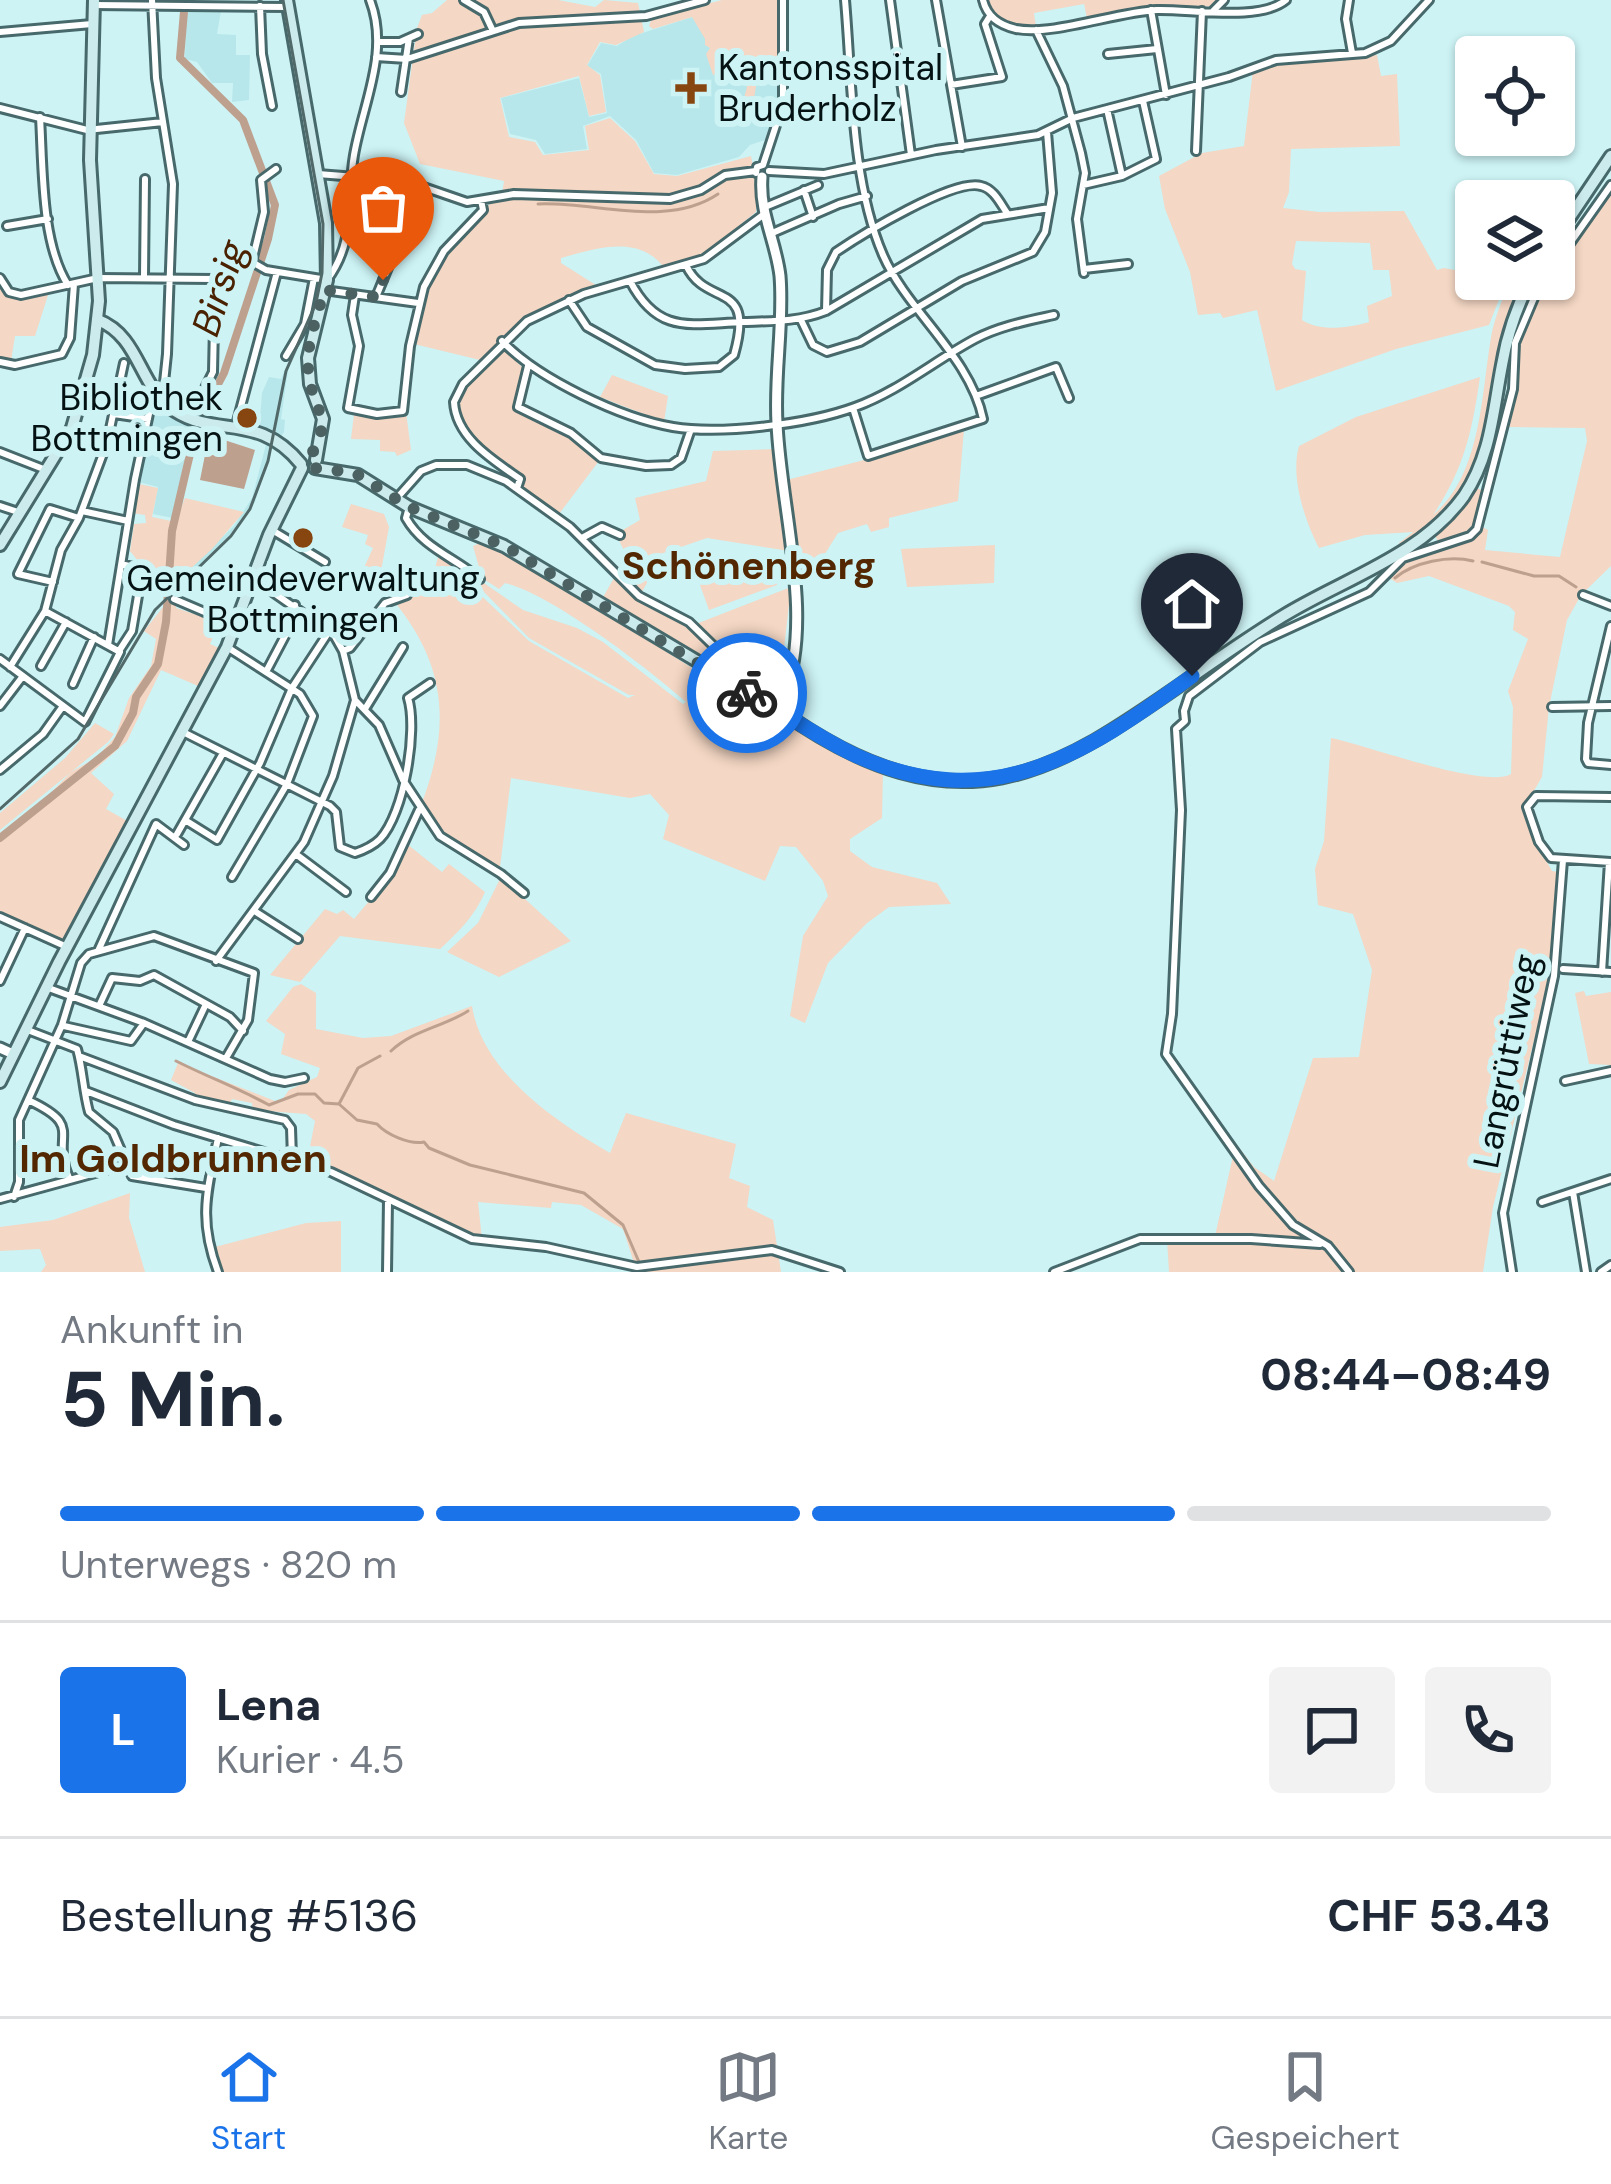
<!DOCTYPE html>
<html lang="de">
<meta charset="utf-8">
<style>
:root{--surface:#fff;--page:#f2f2f3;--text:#1f2937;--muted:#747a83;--line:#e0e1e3;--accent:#1a73e8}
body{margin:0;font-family:"DM Sans",sans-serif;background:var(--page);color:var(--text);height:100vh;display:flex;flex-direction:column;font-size:45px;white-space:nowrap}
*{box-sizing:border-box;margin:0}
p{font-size:39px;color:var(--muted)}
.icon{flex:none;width:66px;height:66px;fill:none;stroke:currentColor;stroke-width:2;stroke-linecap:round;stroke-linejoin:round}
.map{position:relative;height:1272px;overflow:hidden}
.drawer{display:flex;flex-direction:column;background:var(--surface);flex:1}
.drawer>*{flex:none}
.controls{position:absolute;left:1455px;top:36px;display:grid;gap:24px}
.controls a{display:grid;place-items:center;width:120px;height:120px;border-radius:12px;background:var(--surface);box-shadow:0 3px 9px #0004;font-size:60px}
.pin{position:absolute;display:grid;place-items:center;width:102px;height:102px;color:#fff;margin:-123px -51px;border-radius:50% 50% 50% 0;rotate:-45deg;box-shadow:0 0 12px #0007}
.pin .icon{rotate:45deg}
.courier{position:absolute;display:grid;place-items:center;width:120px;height:120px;margin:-60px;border:9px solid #1a73e8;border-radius:50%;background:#fff;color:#222;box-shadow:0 3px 15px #0007}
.headline em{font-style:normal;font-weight:700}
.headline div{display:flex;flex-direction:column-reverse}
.headline{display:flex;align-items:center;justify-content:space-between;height:204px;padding:0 60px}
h1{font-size:78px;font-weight:700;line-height:90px}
.bar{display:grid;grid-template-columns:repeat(4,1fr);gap:18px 12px;align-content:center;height:144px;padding:0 60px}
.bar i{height:15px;border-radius:9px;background:var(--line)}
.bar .selected{background:var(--accent)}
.bar p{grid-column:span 4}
.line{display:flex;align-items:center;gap:30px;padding:0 60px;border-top:3px solid var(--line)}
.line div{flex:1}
.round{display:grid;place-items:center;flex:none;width:126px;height:126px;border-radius:12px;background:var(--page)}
.tab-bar{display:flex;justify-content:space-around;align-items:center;height:168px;border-top:3px solid var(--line);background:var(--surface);font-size:33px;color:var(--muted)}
.tab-bar a{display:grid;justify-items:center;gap:6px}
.tab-bar .selected{color:var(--accent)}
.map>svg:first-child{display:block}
.built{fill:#b7e7ea}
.green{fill:#f4d7c4;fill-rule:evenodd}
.water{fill:#bea08e}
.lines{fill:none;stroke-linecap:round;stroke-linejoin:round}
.stream{stroke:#bea08e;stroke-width:3}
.river{stroke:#bea08e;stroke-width:8}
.minor-casing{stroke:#47696b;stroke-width:12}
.tertiary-casing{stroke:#47696b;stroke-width:15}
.secondary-casing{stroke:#47696b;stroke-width:16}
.minor{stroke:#fff;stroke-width:6}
.tertiary{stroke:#fff;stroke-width:9}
.secondary{stroke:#ccebed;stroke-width:10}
.tram{stroke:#52696a;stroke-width:3}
.done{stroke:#4b6162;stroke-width:12;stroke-dasharray:0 21.6}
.route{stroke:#1a73e8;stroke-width:15}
.poi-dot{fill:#874610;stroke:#cdf3f5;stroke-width:4.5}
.labels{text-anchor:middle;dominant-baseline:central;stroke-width:12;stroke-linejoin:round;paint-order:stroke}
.poi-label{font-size:36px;fill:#051213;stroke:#cdf3f5;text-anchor:start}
.street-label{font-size:36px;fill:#051213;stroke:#cdf3f5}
.water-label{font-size:39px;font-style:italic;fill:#4a2201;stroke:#cdf3f5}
.neighbourhood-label{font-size:39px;font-weight:bold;fill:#532701;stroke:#cdf3f5}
</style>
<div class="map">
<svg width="1611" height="1272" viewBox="0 0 1611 1272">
<rect width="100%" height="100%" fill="#cdf3f5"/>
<!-- built -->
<path class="built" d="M280 0H284L325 224 323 272 316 312 288 370 281 419 285 420 284 432 278 441 274 439 255 502 228 540 175 592 174 584 234 526 252 498 268 437 259 431 262 393 269 377 281 379 311 311 319 275 320 228Z
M777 8 778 111 768 139 750 145 739 157 677 175 654 173 636 140 610 116 583 126 587 149 545 154 536 140 510 134 501 98 579 78 589 117 607 113 601 74 587 66 601 43 617 46 633 36 705 13Z
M186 11H221L217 34 236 35V55H250L249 100 232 102 233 83H212L197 62 185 59Z
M155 413 192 421 173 518 153 514 158 487 139 482Z"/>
<!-- green -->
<path class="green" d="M447 0H558L595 7 604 0 638 3 644 32 616 45 600 42 587 65 600 75 606 112 589 116 579 76 500 98 509 137 535 142 543 155 589 150 585 126 610 118 635 141 654 174 677 176 751 156 757 184 756 212 702 256 665 269C640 234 597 248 561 258V263L599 287 525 318 480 360 414 344C424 288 432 269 470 227 482 214 488 203 502 194L504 181 420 164 404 123 417 28 422 15 432 13Z
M722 0H778L779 59 760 61 753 105 744 98 747 87 735 70 713 75 706 54 710 48 705 45V39L692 17 653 29 649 26 652 18Z
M986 0H1224L1217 6 1150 7 1087 18 1084 4 1034 13 1036 27C1014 25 994 22 986 0Z
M1377 55 1381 76 1397 74 1400 146 1291 149 1289 192 1283 208 1319 212 1404 211 1437 270 1444 268 1476 274V279H1507L1489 325 1396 349 1276 391 1257 310 1223 318 1220 313 1198 315 1190 272 1165 209 1159 176 1202 153 1244 146 1253 70 1281 63ZM1296 241 1370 243 1373 270H1389L1392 296 1367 306 1369 322C1349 328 1320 332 1302 320L1306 271 1295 269 1292 264Z
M1611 189V566L1581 595 1567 620 1549 707 1542 777 1525 806 1539 848 1552 871 1559 872 1552 967 1493 1207 1483 1272H1169L1167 1239 1215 1236 1233 1156 1220 1132 1228 1133 1254 1167 1274 1181 1313 1058 1359 1057 1372 970 1353 914 1318 905 1315 869 1324 841 1331 738C1369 746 1485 789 1511 774L1513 707 1508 691 1528 639 1513 630 1515 612 1509 606 1429 576 1397 583 1385 575 1394 566 1439 543 1435 536 1477 488 1484 491 1479 525 1488 530 1485 550 1560 557 1587 441 1585 428 1505 427 1517 345 1544 279H1554V268Z
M1510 279H1527L1505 330 1491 419 1472 474 1440 518 1401 548 1399 543 1413 532 1365 535 1319 548C1305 521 1290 477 1299 446L1356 417 1480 377C1472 432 1464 469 1433 515 1483 473 1481 391 1492 332 1496 314 1504 296 1510 279Z
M0 284C13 302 30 296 49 292L35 336H15L11 361 0 358Z
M502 347 523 368 517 409 561 431 599 461 559 514 520 487 525 479C518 471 511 470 501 464 478 450 462 427 456 402L464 386Z
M612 375 668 396 664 422 600 397Z
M406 412 411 450 397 456 395 452 380 451V440L351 439 354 414Z
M964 429 958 501 889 518V527L871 532 867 524 838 533 813 573 801 575 796 552 707 538 646 559 647 583 640 595 615 571 627 557 616 534 640 520 635 498 706 481 713 451 777 449 779 482 899 451Z
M139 484 158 488 152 517 176 522 185 498 244 512 212 549 164 593 130 551 134 524 146 523 145 515 132 513Z
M351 504 384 514 389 527 381 571 367 578 362 572 373 548 365 544 368 535 342 527Z
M486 541 526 562 778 723 784 721 883 770 882 818 850 839V851L872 867 937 883 951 904 889 907 867 923 828 963 805 1023 790 1016 803 936 828 896 823 881 796 847 780 846 765 881 663 839 669 815 650 794 630 798 511 778 500 867 495 869 437 831 420 808C451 728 448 667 393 600L430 585 439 554 476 578V583L470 585 529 641 628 698 635 695H629L529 638 480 588 481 581 523 610 577 628 603 642 683 704 686 702C649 669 551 594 505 583L499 589 482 578 473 546Z
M995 545 994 583 907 587 901 549Z
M741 558 770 562 777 585 709 610 700 585 732 573 734 563Z
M614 578C644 605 682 617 708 647L696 624 791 587 780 683 763 689 730 670 727 674 602 599Z
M175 592 176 608 230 626 227 634 216 630 210 644 219 648 198 686 161 670 127 741 91 773 114 794 106 809 129 822 65 943 0 915V833L47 797 71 772 96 758 115 737 129 698 151 666 156 639 144 631Z
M95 723 114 734 108 742 0 830V813L65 758Z
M407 844 442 872 449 864 485 892C474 917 459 931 440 949L340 936 300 982 270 975 325 909 337 914 343 910 354 919 386 881Z
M501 877 571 941 499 977 447 952 478 923Z
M301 984 316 993V1029L363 1038 391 1036 472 1006C482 1072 556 1122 610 1153L626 1113 736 1144 729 1178 750 1186 747 1207 773 1220 781 1272H637L623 1229 581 1205 552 1202 551 1208 478 1202 482 1239 473 1238 307 1162 315 1121 306 1114 253 1110 252 1103 232 1099 227 1109 195 1100V1093L171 1080 178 1063 280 1103 289 1090 317 1077 320 1068 281 1054 285 1034 266 1021 293 987Z
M1584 991 1586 996 1611 992V1065L1589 1064 1575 993Z
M130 1193 129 1218 145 1272H41L46 1265 40 1249 0 1251V1227L53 1220Z
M341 1221V1272H220L211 1248 306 1223Z"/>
<!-- water -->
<path class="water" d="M209 435 255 450 244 489 200 480Z"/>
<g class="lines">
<!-- stream -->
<path class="stream" d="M538 204C595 201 666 229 718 194
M1482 562 1534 576H1559L1576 587
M1395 578C1414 562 1449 555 1473 561
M391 1051C413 1030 443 1027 468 1011
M176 1061C208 1077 240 1089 269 1105L298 1094H315L324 1103 339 1104 357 1120 377 1124C386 1134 409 1145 424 1142L429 1148 470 1165 584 1193 623 1225 639 1262
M339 1104 358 1068 380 1056
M642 1271V1272"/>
<!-- river -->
<path class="river" d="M0 838 115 746 133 713 136 697 158 664 166 622 172 531 197 424 224 373 268 239 275 205 243 120 180 58 185 0"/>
<defs>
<path id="minor" d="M464 0 484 12 492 29
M845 0C852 79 851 181 883 255 908 312 970 356 983 419L868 456 853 408
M890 0 911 155
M936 0 962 147
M983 0C987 17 999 25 1016 29 1053 36 1116 12 1157 10 1191 9 1260 22 1286 0
M1349 0 1346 19 1352 53
M94 5 288 7
M260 6 262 54 272 106
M1151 10 1166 95
M1213 11 1224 0
M1036 30 1063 86 1081 153 1085 173 1077 219 1084 273
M0 32 92 24
M378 42H400L418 34
M1108 54 1157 49
M376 57 407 59 519 23 646 16 705 0
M951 85 1002 77 985 24 990 16
M401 92 409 38
M0 108 87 130 163 122
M1107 109 1122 176
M40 117C43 167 41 243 68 285
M1196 151 1202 11
M276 169 261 180 264 212 252 262 266 270 327 280C357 240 346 200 354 155 363 103 390 52 370 0
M769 171 824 174 936 150 1038 135 1073 118 1229 77 1276 60 1365 53 1391 41 1429 0
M756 173 757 167 763 165 783 104V0
M318 174 406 181 467 202 514 194 670 199 701 190 725 175 756 171
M1083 185 1122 176 1156 159 1143 101
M804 190 813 217
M765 207 818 185
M7 226 48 219
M770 234 839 204 867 196
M1554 266 1611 185
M1084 269 1128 264
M144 277 145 179
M0 278 9 292 21 295 98 278 215 279 213 372 191 416
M630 281C658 335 690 324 742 322 771 321 798 322 826 311L982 219 1049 208
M324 290 418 303
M355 295 352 315 359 346 348 408 377 414 403 411 410 346 424 287 444 251 483 210 481 200
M376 297 397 246
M569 300 587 327 655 365 685 369 719 367 734 355C756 278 706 309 686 265
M826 311 827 270 836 252C861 235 954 178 981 186 994 189 1000 203 1007 213
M801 320 813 345 827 352 860 342 962 281 1033 252 1045 232 1052 193 1047 132
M502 341C538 379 621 418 673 427 721 435 809 424 855 407 899 391 934 361 975 339 1000 326 1027 321 1054 315
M286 356 305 324 314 278
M0 362 15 365 62 354 70 338 74 284
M528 366 518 407 571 433 601 458 646 466 671 465 681 458 691 429
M976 396 1056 367 1069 398
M114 414 148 419
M236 425 277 272
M0 452 46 470
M517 488 520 479C493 460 456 438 454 402L463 384 527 321 584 294 704 259 763 215
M397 498 421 471 436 465H467L506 481 570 527 639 596 689 622 730 662
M0 506 18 512
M409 507 406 518C423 548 454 557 480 579
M82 511 128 521
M272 530 325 562
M582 538 602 527 620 535
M125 565 138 568 155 585
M254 579 334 635 343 651 355 700 379 725 403 780 440 836 501 874 524 893
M53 582 18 574 50 509 79 518
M1583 595 1611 606
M174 599 235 625
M1611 626 1588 723 1586 759 1588 763 1611 765
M108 645 135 479 150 409 163 392 167 354 173 184 156 78 152 0
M227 647 300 694 313 716 287 784 232 877
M119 651 132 631 142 572
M343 651 350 648 385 603 407 595 397 587
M0 659 85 722 120 652 45 611
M41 666 66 622
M10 667 45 611 61 550 79 518 107 443 124 363
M267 670 286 634 295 605
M73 684 94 637
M0 706 23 676
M1552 707 1611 706
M365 709 403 647
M183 732 330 806 336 812 340 847 355 853C364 850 373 846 380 839 404 814 418 730 408 698L430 683
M0 770 43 734 63 706
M1611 797 1536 796 1527 807 1539 842 1551 858 1611 862
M185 820 217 840 260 763 292 688 330 630
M177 834 223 753
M297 855 346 892
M371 897 390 873 419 810
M256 912 298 939
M0 917 67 947
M98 951 156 824 184 845
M216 961 304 842 333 776 355 700
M1563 969 1611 972
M1602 972 1609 862
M0 981 25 928
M46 987 144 1023 270 1079 285 1082 304 1078
M99 1006 112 978 140 981 154 975 230 1017 243 1031
M64 1026 131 1041 144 1023
M25 1029 77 1049C83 1070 83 1090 89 1112L113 1132 132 1176 206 1188
M188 1042 206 1004
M79 1056 195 1100 285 1120 291 1128 292 1158
M1565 1081 1611 1071
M86 1091 174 1125 331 1172 472 1239 546 1247 637 1267 772 1250 840 1272
M28 1100C86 1127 50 1133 69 1178
M1573 1192 1586 1272
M14 1197 19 1182V1120L62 1025 81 963 89 954 154 936 254 973 248 1020 226 1058
M0 1199 128 1164
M1542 1202 1611 1179
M218 1272C198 1219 207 1192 218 1138
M387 1272 388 1200
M1054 1272 1140 1239H1251L1320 1244
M1349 1272 1328 1246 1293 1225 1259 1186 1166 1054 1172 1014 1181 810 1176 729 1185 721 1184 711 1189 696 1260 642 1369 592 1403 558 1470 536 1477 529 1513 389 1515 343 1542 279
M1512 1272 1503 1213 1554 976 1563 860
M1601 1272 1611 1265"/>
<path id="tertiary" d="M762 177C759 213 776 241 780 276 784 324 774 374 777 423 780 506 815 619 784 695
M0 1048 13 1054"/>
<path id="secondary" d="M287 0 326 223 327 280 308 358 310 384 323 419 316 460
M1554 241 1611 156
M98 320C141 337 138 387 175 411 217 438 259 412 301 464
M315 468 358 475 409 507 504 546 764 701
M0 545 72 428 93 355 99 301 90 160 94 0
M765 700a10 10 0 1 1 20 0a10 10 0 1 1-20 0Z
M778 709C1000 868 1096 731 1283 616 1343 579 1421 556 1464 496 1491 456 1493 411 1502 365 1507 335 1517 306 1531 279
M0 1082 59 962 227 647 269 535 302 468"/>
</defs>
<!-- minor casing -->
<use href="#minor" class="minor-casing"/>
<!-- tertiary casing -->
<use href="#tertiary" class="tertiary-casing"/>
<!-- secondary casing -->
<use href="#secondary" class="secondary-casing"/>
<!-- minor -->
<use href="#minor" class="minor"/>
<!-- tertiary -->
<use href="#tertiary" class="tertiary"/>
<!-- secondary -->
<use href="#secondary" class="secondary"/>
<!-- tram -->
<path class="tram" d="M0 809 78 739 155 610 231 536 250 509 268 461 286 371 316 303 322 273 323 224 283 0"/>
</g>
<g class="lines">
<!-- done -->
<path class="done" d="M383 280 376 297 324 290C318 315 307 340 308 365 308 405 337 417 310 456L316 461 315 468 355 473 409 507 505 546 747 693"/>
<!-- route -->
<path class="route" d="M747 693C784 711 817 738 857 756 992 816 1084 755 1192 676"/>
</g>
<!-- markers -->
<g class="poi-dot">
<path d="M685 70h12v12h12v12h-12v12h-12v-12h-12v-12h12z"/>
<circle cx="247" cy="418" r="12"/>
<circle cx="303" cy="538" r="12"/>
</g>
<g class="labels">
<!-- poi labels -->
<g class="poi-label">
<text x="718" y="67">Kantonsspital<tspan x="718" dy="41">Bruderholz</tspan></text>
<text x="223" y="397" text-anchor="end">Bibliothek<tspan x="223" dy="41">Bottmingen</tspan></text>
<text x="303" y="578" text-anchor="middle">Gemeindeverwaltung<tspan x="303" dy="41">Bottmingen</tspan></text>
</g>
<!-- street labels -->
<g class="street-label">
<text transform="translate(1506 1061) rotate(-79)">Langrüttiweg</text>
</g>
<!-- water labels -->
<g class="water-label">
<text transform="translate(219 288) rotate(-72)">Birsig</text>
</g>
<!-- neighbourhood labels -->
<g class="neighbourhood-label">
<text x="749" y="565">Schönenberg</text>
<text x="173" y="1158">Im Goldbrunnen</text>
</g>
</g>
</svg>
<div class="controls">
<a><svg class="icon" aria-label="locate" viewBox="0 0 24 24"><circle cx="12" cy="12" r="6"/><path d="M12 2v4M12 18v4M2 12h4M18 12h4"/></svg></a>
<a><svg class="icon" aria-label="layers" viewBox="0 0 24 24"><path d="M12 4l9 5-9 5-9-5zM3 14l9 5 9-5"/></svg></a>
</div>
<div class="pin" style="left:383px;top:280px;background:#ea580c"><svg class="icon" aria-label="bag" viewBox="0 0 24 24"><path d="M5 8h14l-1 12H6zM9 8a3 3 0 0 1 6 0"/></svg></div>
<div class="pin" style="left:1192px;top:676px;background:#1f2937"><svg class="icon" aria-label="home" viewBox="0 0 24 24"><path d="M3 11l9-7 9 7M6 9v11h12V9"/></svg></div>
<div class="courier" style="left:747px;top:693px"><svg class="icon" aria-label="bike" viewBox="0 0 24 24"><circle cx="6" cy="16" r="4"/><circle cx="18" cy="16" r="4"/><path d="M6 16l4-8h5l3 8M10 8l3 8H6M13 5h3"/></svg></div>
</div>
<section class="drawer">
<div class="headline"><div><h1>5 Min.</h1><p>Ankunft in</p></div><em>08:44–08:49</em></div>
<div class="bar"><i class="selected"></i><i class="selected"></i><i class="selected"></i><i></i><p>Unterwegs · 820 m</p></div>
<div class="line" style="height:216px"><b class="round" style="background:var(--accent);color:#fff">L</b><div><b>Lena</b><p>Kurier · 4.5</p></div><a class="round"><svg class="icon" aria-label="chat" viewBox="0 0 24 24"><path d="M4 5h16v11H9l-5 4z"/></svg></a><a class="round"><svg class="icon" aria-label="phone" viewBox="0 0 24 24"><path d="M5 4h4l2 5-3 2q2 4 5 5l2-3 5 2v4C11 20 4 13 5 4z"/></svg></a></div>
<div class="line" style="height:156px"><div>Bestellung #5136</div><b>CHF 53.43</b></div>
</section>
<nav class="tab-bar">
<a class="selected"><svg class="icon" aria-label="home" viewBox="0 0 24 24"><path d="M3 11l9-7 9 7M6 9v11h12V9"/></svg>Start</a>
<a><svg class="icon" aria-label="map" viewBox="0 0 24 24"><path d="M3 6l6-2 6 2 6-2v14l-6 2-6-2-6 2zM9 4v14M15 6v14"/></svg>Karte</a>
<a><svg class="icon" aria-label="saved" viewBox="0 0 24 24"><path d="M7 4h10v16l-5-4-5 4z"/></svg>Gespeichert</a>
</nav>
